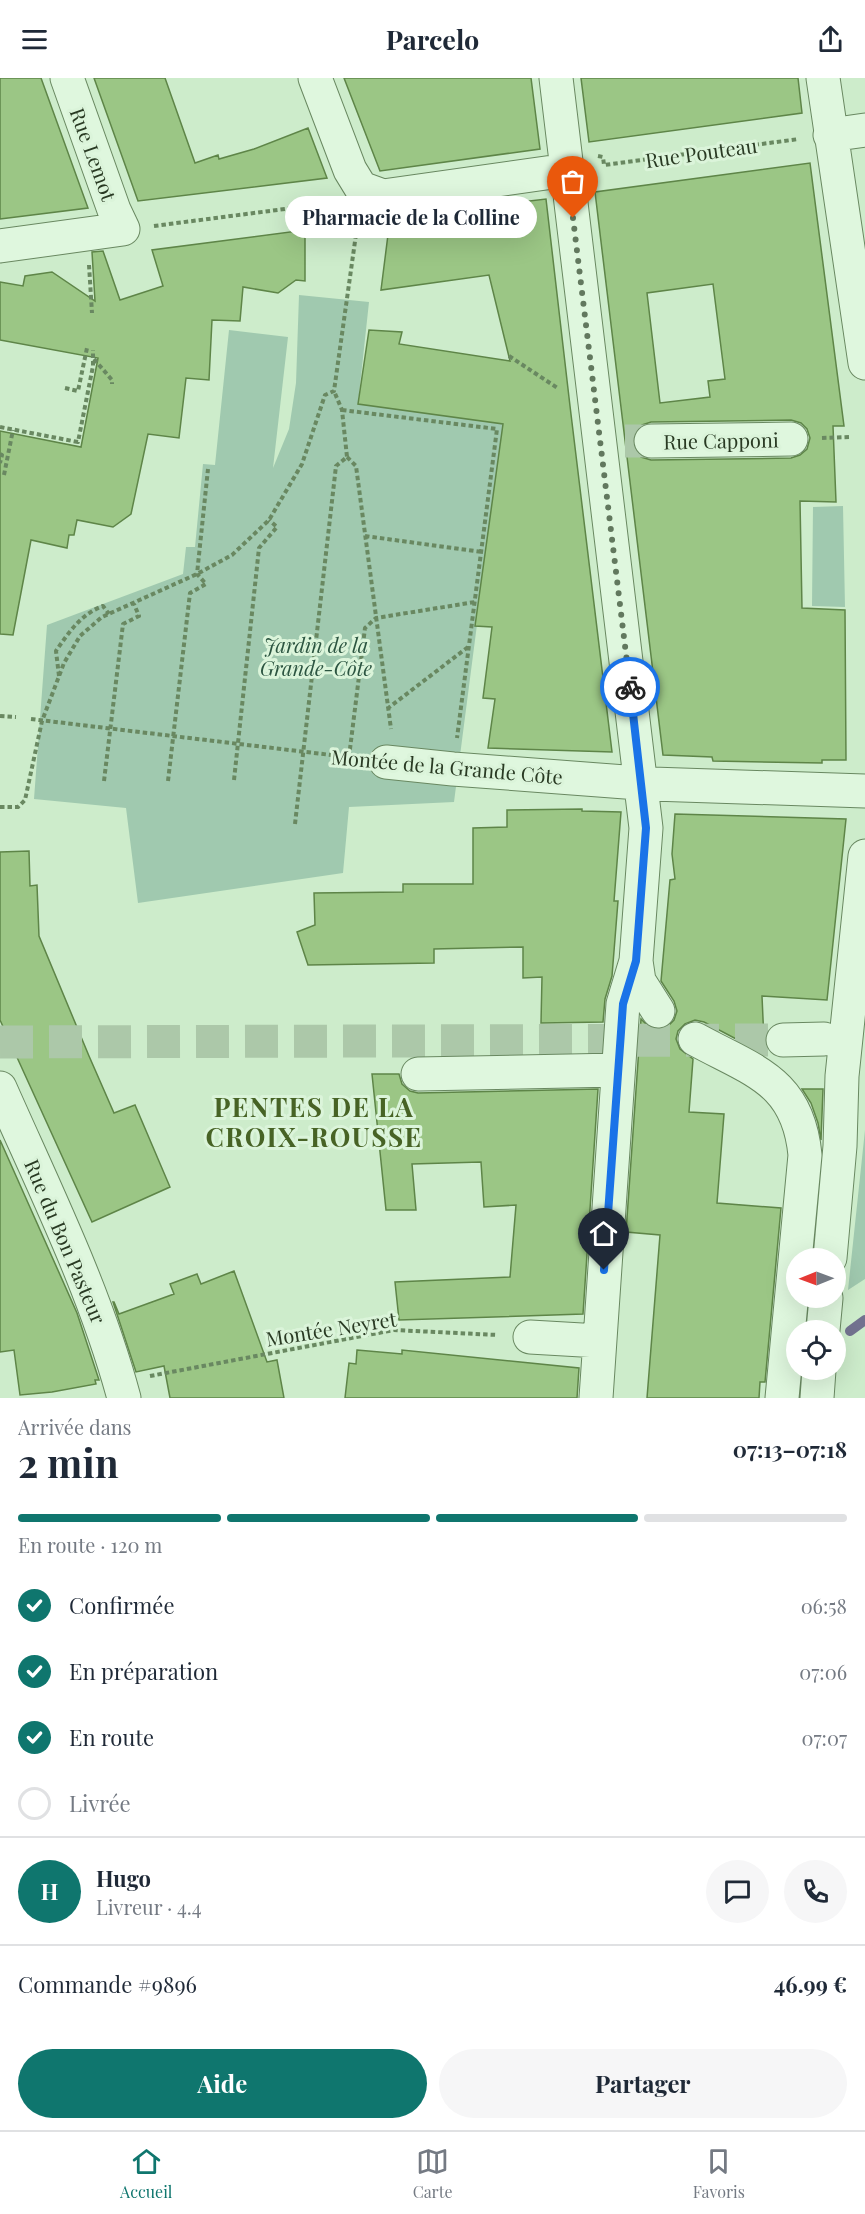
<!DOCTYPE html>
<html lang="fr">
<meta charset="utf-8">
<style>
:root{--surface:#fff;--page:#f6f6f7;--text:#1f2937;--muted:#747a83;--line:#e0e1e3;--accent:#0f766e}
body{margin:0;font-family:"Playfair Display",serif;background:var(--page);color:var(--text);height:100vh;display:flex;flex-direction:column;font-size:22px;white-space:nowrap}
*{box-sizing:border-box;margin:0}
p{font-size:20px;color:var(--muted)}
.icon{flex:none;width:33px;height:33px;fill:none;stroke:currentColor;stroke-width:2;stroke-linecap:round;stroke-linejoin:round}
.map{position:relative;height:1320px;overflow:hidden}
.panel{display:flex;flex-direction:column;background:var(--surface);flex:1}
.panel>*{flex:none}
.needle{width:39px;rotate:269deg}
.fabs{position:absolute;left:786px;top:1170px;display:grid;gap:12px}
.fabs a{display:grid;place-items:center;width:60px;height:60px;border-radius:50%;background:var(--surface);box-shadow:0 6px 24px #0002;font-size:30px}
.pin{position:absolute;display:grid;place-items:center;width:51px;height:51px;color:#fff;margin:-62px -26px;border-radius:50% 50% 50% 0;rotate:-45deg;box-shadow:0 0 6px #0007}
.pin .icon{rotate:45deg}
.courier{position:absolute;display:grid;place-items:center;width:60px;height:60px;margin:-30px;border:4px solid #1a73e8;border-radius:50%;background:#fff;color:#222;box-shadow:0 2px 8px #0007}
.bubble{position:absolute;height:42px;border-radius:21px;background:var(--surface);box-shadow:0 6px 24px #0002;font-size:20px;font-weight:700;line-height:42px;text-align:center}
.summary em{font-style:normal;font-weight:700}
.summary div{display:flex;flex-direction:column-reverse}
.summary{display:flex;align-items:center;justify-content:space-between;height:102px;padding:0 18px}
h1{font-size:39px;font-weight:700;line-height:45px}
.bar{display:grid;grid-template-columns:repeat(4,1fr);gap:9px 6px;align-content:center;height:72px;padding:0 18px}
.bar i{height:8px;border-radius:4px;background:var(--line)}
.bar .on{background:var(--accent)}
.bar p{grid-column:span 4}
.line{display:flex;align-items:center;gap:15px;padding:0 18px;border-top:2px solid var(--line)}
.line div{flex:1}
.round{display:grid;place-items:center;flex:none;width:63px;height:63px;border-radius:32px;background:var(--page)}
ol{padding:0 18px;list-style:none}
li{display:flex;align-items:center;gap:18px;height:66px}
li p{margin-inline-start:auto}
li .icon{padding:6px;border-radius:50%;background:var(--accent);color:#fff;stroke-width:4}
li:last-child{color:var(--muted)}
li i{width:33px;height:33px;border:3px solid var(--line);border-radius:50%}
.action{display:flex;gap:12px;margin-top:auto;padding:12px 18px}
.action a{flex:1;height:69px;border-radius:36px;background:var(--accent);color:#fff;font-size:24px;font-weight:700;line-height:69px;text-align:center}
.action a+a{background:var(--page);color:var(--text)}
header{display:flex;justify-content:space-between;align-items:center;height:78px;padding:0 18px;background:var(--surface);font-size:27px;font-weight:700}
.menu{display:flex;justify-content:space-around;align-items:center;height:84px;border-top:2px solid var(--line);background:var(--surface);font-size:16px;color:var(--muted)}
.menu a{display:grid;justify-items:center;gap:3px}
.menu .on{color:var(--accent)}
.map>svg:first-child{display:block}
.green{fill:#a0c9af}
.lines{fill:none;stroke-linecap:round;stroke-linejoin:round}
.stream{stroke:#72728f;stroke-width:10}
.building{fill:#9bc685;stroke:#5e8548;stroke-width:1.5;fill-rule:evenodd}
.minor-tunnel{stroke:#acc8a9;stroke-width:33;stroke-dasharray:33 16;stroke-linecap:butt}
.minor-casing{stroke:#698861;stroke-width:35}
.path{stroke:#698861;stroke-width:4;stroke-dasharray:4.5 3;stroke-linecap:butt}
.minor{stroke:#dff7de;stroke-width:33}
.done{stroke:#62785e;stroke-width:6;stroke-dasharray:0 10.8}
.route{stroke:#1a73e8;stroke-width:8}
.labels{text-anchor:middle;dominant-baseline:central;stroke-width:6;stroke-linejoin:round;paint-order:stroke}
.street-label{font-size:20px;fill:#293a23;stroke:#dbf4da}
.park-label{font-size:20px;font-style:italic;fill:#2b5440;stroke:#dbf4da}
.district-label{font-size:26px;font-weight:bold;letter-spacing:1.5px;fill:#476325;stroke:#dbf4da}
</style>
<header><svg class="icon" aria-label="menu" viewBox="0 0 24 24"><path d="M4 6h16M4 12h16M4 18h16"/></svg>Parcelo<svg class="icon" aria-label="share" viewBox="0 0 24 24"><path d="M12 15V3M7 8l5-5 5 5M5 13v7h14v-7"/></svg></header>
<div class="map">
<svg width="865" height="1320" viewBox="0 0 865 1320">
<rect width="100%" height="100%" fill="#cdeccb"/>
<!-- green -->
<path class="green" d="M299 217 369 224 358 326 503 346 454 724 349 729 343 795 138 825 126 730 34 721 47 547 183 496 186 469H195L203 386 215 387 229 252 288 259 273 390 289 351 296 305Z
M843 428 845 529 812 528 813 429Z
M865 1052V1201L848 1212Z"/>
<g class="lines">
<!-- stream -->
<path class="stream" d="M850 1253 865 1242"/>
</g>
<!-- building -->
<path class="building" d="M0 0H41L88 130 0 141Z
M94 0H165L195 85 218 77 219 81 254 71 308 50 327 100 138 123Z
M344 0H531L540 71 380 93Z
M581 0H798L802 35 589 64Z
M810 85 844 348H833L836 424 800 423 802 530 845 532 846 682H822V685L713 683 712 679 663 677 595 114ZM713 206 725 301 708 303 710 319 660 325 647 215ZM791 342 801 345 807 351 810 360 807 371 800 377 791 380 651 382 641 379 635 372 632 364 635 353 642 347 651 344Z
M546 121 570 328 612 674 488 670 495 621 483 620 492 549 475 548 503 346 358 326 369 252 402 254 399 266 510 283 489 197 381 212 390 141 471 128V130Z
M305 152V203L296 202 278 215 243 209 240 243 212 242 209 302 186 300 179 360 148 356 131 436 113 449 77 442 74 457H69L67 470 31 462 13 557 0 556V353L81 369 98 280 0 262V204L23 208 25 198 52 194 95 223 92 174 103 173 120 222 163 208 152 172Z
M582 731V733L621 734 614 823H618L612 898 605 921 603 944 541 945 542 899 523 900V869L434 871V885L308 887 297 854 315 847 314 815 403 814V806H473V750L507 749V732Z
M675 736 846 741 827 922 762 918 764 963 738 962 704 944 695 942 685 946 678 953 676 961 680 971 693 981 689 1034 724 1036 717 1125 781 1130 765 1304H760L759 1320H647L660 1157 626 1154 641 941 649 949 659 952 668 948 674 942 677 933 674 923 661 903 670 802 675 801 672 776Z
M29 773 30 808 37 807 39 858 89 978 114 1035 135 1027 170 1109 92 1144 0 942V774Z
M372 996H399L402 1006 410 1013 418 1015 598 1011 583 1236 399 1242 395 1204 510 1199 516 1127 484 1129 481 1084 412 1086 416 1132H386Z
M802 1011H823L821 1062 818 1045 811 1025Z
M0 1062 77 1235 99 1302H95L96 1306 52 1314 20 1317 14 1272 0 1274Z
M234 1193 267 1284 277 1282 284 1320H170L164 1288 136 1294 113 1224H114L119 1236 174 1216 170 1206 197 1196 201 1206Z
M357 1272 402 1276V1272L579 1290 577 1320H345L349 1285 356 1286Z"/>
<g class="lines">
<!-- minor-tunnel -->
<path class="minor-tunnel" d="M625 363H651
M0 964 783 962"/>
<defs>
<path id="minor" d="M315 0 350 92 361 110 383 118 567 92
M556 0 646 750 636 883 623 926 596 1320
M823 0 865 285
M830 57 865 52
M0 168 123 151 114 132 67 0
M651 363 791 361
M386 684 453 691 652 706 865 713
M636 883 639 903 658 933
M695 961C753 993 798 1002 805 1077L782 1320
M783 962 824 961
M418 996 618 992
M0 1010C45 1112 95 1212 124 1320
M830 1180 840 1068 842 998 865 778
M823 1252 826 1220
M530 1259 599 1263
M817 1320 819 1292"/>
</defs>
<!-- minor casing -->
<use href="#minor" class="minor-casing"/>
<!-- path -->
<path class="path" d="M598 78 603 79 604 87 799 61
M154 148 331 125
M89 187 92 235
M509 278 559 311
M94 281 112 302V306
M65 310 78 313 87 270
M342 332 497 351 457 660
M0 349 78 364 93 288V272
M822 360 851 359
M0 376 2 377 0 385
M347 379 356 388 391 651
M4 397 13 352
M365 458 482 474
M59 598 56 573C69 554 81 536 103 528L109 536
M387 631 468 569
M0 638 16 639
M31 641 356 680
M349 679 365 550 376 540 475 524
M234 702 259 470 277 449 269 442
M104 703 123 546 139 538 134 526
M168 703 190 515 206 506 197 496 208 391
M0 729H18L25 722 42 643 64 585 80 558 102 539 197 496 232 477 269 442 302 386 325 317 334 313 358 142
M295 746 336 388 347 379 342 332 334 313
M150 1298 394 1252 498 1257"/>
<!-- minor -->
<use href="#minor" class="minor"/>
</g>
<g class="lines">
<!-- done -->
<path class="done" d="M573 140 630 609"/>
<!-- route -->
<path class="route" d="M604 1192 623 926 636 883 646 750 630 609"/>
</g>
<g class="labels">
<!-- street labels -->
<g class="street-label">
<text transform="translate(701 74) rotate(-8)">Rue Pouteau</text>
<text transform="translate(94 76) rotate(70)">Rue Lemot</text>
<text transform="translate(721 362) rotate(-1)">Rue Capponi</text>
<text transform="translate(447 688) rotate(5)">Montée de la Grande Côte</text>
<text transform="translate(66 1163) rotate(67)">Rue du Bon Pasteur</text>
<text transform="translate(331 1250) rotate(-9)">Montée Neyret</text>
</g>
<!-- park labels -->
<g class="park-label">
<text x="316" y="566">Jardin de la<tspan x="316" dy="23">Grande-Côte</tspan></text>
</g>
<!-- district labels -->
<g class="district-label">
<text x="314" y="1028">PENTES DE LA<tspan x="314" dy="30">CROIX-ROUSSE</tspan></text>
</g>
</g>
</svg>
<div class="fabs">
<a><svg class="needle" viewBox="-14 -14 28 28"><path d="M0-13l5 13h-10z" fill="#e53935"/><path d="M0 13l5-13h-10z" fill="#747a83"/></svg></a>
<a><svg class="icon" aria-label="locate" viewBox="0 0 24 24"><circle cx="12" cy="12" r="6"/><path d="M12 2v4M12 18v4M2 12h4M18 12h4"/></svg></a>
</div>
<div class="pin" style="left:573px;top:140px;background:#ea580c"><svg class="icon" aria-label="bag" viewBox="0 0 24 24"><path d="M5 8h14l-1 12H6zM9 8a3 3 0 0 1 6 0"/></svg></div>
<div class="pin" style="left:604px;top:1192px;background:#1f2937"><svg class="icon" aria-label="home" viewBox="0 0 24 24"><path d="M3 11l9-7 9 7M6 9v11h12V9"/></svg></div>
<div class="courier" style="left:630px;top:609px"><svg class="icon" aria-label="bike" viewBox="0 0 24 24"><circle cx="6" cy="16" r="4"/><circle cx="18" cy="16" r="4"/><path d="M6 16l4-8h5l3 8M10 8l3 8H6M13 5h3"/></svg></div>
<div class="bubble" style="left:285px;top:118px;width:252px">Pharmacie de la Colline</div>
</div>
<section class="panel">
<div class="summary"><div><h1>2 min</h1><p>Arrivée dans</p></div><em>07:13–07:18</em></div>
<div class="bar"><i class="on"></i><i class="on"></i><i class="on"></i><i></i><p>En route · 120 m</p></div>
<ol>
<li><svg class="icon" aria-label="check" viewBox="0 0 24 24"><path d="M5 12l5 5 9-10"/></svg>Confirmée<p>06:58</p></li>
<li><svg class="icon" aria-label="check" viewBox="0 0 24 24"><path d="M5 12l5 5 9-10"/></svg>En préparation<p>07:06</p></li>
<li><svg class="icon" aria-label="check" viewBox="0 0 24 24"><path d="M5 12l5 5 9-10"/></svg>En route<p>07:07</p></li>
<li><i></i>Livrée</li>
</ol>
<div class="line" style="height:108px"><b class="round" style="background:var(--accent);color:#fff">H</b><div><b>Hugo</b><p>Livreur · 4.4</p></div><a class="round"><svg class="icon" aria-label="chat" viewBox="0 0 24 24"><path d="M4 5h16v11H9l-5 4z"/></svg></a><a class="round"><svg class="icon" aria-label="phone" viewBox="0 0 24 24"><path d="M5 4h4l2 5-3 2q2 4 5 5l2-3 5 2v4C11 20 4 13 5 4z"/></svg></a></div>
<div class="line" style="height:78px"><div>Commande #9896</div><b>46.99 €</b></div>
<div class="action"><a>Aide</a><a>Partager</a></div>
</section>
<nav class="menu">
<a class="on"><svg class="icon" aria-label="home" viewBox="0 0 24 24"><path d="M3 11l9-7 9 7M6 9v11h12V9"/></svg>Accueil</a>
<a><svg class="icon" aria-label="map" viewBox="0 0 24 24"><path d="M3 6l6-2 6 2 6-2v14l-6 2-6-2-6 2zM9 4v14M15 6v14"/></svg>Carte</a>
<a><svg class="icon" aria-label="saved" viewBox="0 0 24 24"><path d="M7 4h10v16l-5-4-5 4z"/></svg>Favoris</a>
</nav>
